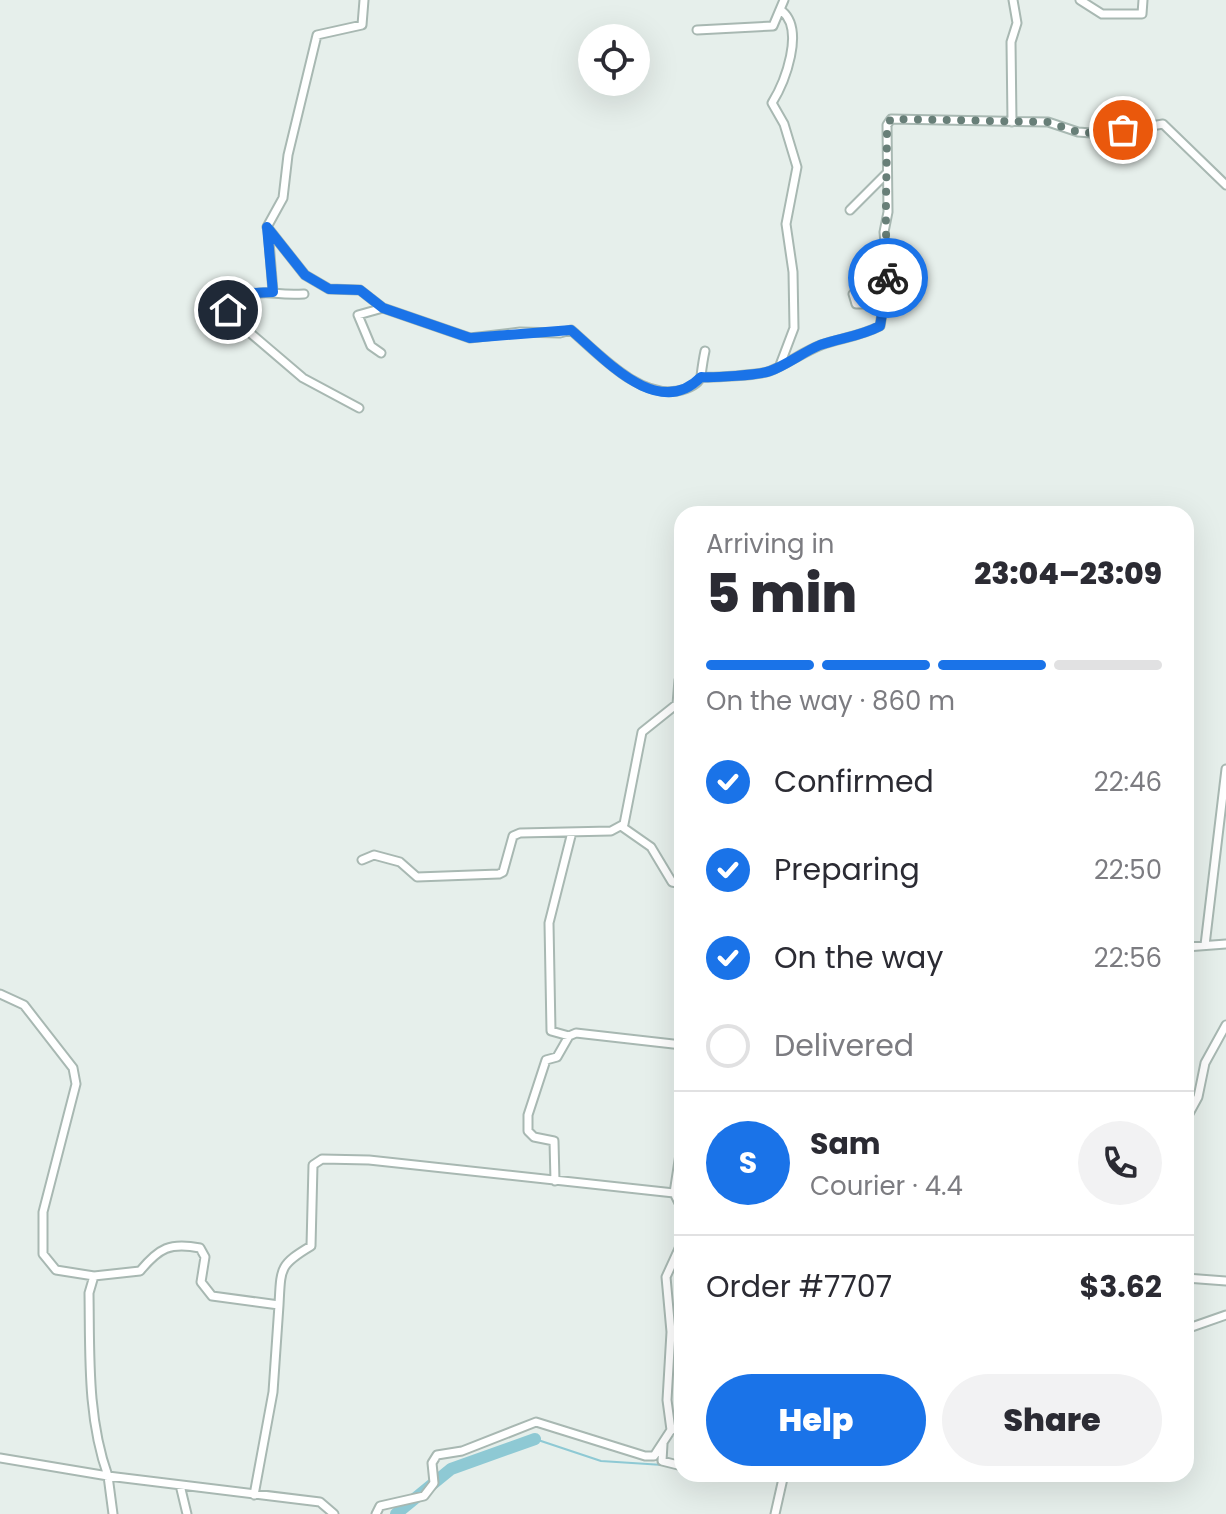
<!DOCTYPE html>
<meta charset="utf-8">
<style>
:root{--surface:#fff;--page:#f2f2f3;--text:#2b2b33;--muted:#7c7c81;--line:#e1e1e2;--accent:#1a73e8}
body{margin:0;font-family:Poppins,sans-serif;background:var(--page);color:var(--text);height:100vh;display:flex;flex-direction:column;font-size:30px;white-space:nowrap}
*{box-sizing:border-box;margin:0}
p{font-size:26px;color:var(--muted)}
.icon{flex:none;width:44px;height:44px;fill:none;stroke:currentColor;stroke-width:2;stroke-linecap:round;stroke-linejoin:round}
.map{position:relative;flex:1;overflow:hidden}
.sheet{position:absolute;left:674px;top:506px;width:520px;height:976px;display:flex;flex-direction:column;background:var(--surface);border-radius:24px;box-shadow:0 8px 32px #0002}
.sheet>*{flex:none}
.buttons{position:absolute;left:578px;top:24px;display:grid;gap:16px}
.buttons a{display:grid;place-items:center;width:72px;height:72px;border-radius:50%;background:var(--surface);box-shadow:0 8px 32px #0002;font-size:40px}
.pin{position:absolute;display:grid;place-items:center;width:68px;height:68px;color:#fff;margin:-34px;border:4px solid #fff;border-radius:50%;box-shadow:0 2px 8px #0007}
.courier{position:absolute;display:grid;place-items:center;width:80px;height:80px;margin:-40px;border:6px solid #1a73e8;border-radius:50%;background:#fff;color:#222;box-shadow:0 2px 10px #0007}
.summary em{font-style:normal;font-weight:800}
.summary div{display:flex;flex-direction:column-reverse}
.summary{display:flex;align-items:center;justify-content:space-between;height:136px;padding:0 32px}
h1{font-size:52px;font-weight:800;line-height:60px}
.bar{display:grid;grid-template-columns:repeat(4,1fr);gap:12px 8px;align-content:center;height:96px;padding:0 32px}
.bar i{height:10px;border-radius:6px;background:var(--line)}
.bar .on{background:var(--accent)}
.bar p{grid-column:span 4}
.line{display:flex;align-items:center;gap:20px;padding:0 32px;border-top:2px solid var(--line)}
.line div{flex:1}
.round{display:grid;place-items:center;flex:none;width:84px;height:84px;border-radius:42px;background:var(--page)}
ol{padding:0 32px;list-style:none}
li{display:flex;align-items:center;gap:24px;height:88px}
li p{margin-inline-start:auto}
li .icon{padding:8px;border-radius:50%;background:var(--accent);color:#fff;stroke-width:4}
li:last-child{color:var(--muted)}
li i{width:44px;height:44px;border:4px solid var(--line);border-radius:50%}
.primary-button{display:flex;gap:16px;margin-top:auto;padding:16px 32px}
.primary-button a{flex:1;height:92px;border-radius:48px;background:var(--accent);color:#fff;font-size:32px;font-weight:800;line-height:92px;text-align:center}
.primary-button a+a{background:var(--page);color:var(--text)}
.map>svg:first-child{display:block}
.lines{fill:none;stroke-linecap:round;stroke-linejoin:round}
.stream{stroke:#8ec9d4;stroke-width:2}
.river{stroke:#8ec9d4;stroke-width:12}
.street-casing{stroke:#a8b8b2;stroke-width:11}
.street{stroke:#fff;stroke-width:7}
.done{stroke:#687f78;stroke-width:8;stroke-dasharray:0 14.4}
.route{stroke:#1a73e8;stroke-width:10}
</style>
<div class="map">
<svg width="1226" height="1514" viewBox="0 0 1226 1514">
<rect width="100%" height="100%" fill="#e6efeb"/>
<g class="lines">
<!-- stream -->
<path class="stream" d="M535 1439 601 1461 663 1465"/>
<!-- river -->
<path class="river" d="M396 1514 451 1469 535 1439"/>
<defs>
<path id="street" d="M364 0 362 25 317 35 288 155 283 198 267 227 305 275 329 289 360 290 383 308 358 315 371 346 381 353
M1080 0 1102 14H1142L1143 0
M697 30 773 26 784 0
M1012 122 1011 42 1017 23 1013 0
M850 210 887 173
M268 229 273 292
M304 294C264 297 264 282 228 310L235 320 303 378 359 408
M853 294 856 304H883
M383 308 470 338 520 332 560 333 571 330C600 355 641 401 682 390 689 388 699 384 701 376 702 368 703 360 705 351
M780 365 794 328 793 272 786 224 797 167 784 124 772 103C785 82 805 30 782 11
M701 377C712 378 760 375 770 371 787 364 803 352 821 345 841 338 861 336 880 326L888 277 884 232 888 212 887 125 891 119 1048 122 1078 132 1104 134 1163 124 1226 185
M621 826 651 847 672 882 682 884
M362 860 374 855 400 862 417 877 499 874 503 872 513 836 520 833 611 831 624 824 642 732 677 704 679 680
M1205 945 1226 769
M1186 947 1226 944
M0 994 24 1005 73 1068 76 1084 43 1212V1254L56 1270 94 1276 140 1271C159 1248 170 1242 200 1248L205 1257 201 1282 212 1296 279 1305C281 1268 279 1265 311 1246L313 1165 322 1159 369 1160 674 1193 681 1207 682 1231
M569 1036 551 1031 549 923 572 832
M1186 1119 1198 1097 1205 1063 1226 1025
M555 1181 554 1141 534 1137 528 1131V1115L546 1060 557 1057 569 1036 576 1033 682 1045
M674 1193 682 1141
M94 1276 89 1293C90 1354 87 1418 108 1476L320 1502 334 1514
M1186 1278 1226 1281
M1186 1329 1226 1315
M671 1430 667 1400 671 1332 666 1277 682 1242
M663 1444 662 1461 682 1466
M0 1458 108 1476 113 1514
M180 1485 187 1514
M254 1495 273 1392 279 1305
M376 1514 380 1506 424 1496 434 1483 432 1463 437 1455 462 1451 536 1422 645 1456H654L671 1430 682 1428
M775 1514 784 1474"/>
</defs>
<!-- street casing -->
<use href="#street" class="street-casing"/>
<!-- street -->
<use href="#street" class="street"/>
</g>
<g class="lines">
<!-- done -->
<path class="done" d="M888 278C884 227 887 176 887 125L891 119 1048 122 1078 132 1104 134 1123 130"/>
<!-- route -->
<path class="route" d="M228 310 252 293 273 292 267 227 305 275 329 289 360 290 383 308 470 338 571 330C604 358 658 421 701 377 712 378 760 375 770 371 787 365 803 352 820 345 841 338 861 336 880 326L888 278"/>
</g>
</svg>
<div class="buttons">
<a><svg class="icon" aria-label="locate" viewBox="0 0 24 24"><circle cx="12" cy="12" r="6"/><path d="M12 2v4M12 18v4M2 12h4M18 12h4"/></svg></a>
</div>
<div class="pin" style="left:1123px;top:130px;background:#ea580c"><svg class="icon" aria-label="bag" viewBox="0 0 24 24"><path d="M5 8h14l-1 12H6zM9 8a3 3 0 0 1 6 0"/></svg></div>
<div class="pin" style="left:228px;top:310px;background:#1f2937"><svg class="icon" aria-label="home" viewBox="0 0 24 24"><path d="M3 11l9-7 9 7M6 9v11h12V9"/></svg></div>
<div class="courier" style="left:888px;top:278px"><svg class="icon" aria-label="bike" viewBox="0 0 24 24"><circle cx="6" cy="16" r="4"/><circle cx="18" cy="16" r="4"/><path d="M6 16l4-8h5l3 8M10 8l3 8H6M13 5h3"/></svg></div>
<section class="sheet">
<div class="summary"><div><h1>5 min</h1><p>Arriving in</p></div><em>23:04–23:09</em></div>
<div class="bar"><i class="on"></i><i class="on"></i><i class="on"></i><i></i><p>On the way · 860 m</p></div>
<ol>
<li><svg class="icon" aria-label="check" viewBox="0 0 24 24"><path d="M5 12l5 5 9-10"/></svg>Confirmed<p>22:46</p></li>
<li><svg class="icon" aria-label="check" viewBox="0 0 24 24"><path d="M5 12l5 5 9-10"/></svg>Preparing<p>22:50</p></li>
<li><svg class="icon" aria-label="check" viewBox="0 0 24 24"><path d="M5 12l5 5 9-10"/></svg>On the way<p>22:56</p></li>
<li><i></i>Delivered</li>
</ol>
<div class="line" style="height:144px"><b class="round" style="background:var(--accent);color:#fff">S</b><div><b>Sam</b><p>Courier · 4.4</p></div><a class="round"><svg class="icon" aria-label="phone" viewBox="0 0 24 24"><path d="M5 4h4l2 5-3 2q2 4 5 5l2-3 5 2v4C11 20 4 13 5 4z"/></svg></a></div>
<div class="line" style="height:104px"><div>Order #7707</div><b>$3.62</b></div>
<div class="primary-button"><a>Help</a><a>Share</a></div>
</section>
</div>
